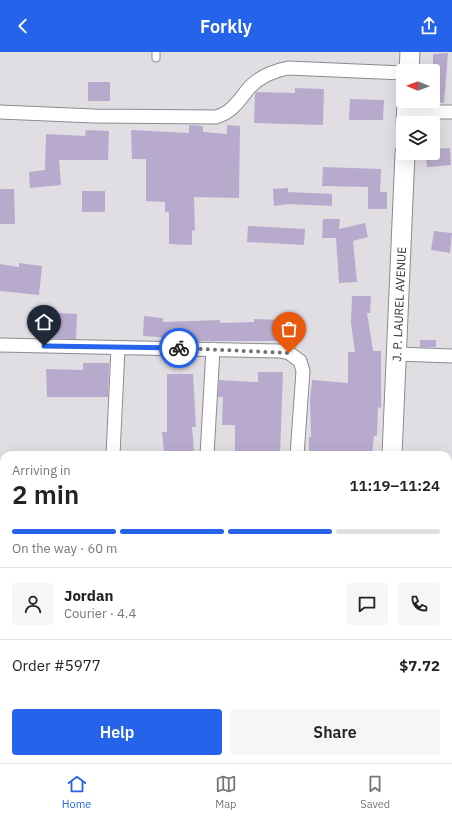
<!DOCTYPE html>
<meta charset="utf-8">
<style>
:root{--surface:#fff;--page:#f6f6f6;--text:#222;--muted:#767676;--line:#e0e0e0;--accent:#2563eb}
body{margin:0;font-family:"IBM Plex Sans",sans-serif;background:var(--page);color:var(--text);height:100vh;display:flex;flex-direction:column;font-size:15px;white-space:nowrap}
*{box-sizing:border-box;margin:0}
p{font-size:13px;color:var(--muted)}
.icon{flex:none;width:22px;height:22px;fill:none;stroke:currentColor;stroke-width:2;stroke-linecap:round;stroke-linejoin:round}
.map{position:relative;flex:1;overflow:hidden}
.sheet{position:absolute;left:0px;top:399px;width:452px;height:312px;display:flex;flex-direction:column;background:var(--surface);border-radius:12px 12px 0 0;box-shadow:0 4px 16px #0002}
.sheet>*{flex:none}
.needle{width:26px;rotate:271deg}
.fabs{position:absolute;left:396px;top:12px;display:grid;gap:8px}
.fabs a{display:grid;place-items:center;width:44px;height:44px;border-radius:4px;background:var(--surface);box-shadow:0 4px 16px #0002;font-size:20px}
.pin{position:absolute;display:grid;place-items:center;width:34px;height:34px;color:#fff;margin:-41px -17px;border-radius:50% 50% 50% 0;rotate:-45deg;box-shadow:0 0 4px #0007}
.pin .icon{rotate:45deg}
.courier{position:absolute;display:grid;place-items:center;width:40px;height:40px;margin:-20px;border:3px solid #2563eb;border-radius:50%;background:#fff;color:#222;box-shadow:0 1px 5px #0007}
.overview em{font-style:normal;font-weight:600}
.overview div{display:flex;flex-direction:column-reverse}
.overview{display:flex;align-items:center;justify-content:space-between;height:68px;padding:0 12px}
h1{font-size:26px;font-weight:600;line-height:30px}
.bar{display:grid;grid-template-columns:repeat(4,1fr);gap:6px 4px;align-content:center;height:48px;padding:0 12px}
.bar i{height:5px;border-radius:3px;background:var(--line)}
.bar .active{background:var(--accent)}
.bar p{grid-column:span 4}
.line{display:flex;align-items:center;gap:10px;padding:0 12px;border-top:1px solid var(--line)}
.line div{flex:1}
.round{display:grid;place-items:center;flex:none;width:42px;height:42px;border-radius:4px;background:var(--page)}
.button{display:flex;gap:8px;margin-top:auto;padding:8px 12px}
.button a{flex:1;height:46px;border-radius:4px;background:var(--accent);color:#fff;font-size:16px;font-weight:600;line-height:46px;text-align:center}
.button a+a{background:var(--page);color:var(--text)}
header{display:flex;justify-content:space-between;align-items:center;height:52px;padding:0 12px;background:var(--accent);color:#fff;font-size:18px;font-weight:600}
.dock{display:flex;justify-content:space-around;align-items:center;height:56px;border-top:1px solid var(--line);background:var(--surface);font-size:11px;color:var(--muted)}
.dock a{display:grid;justify-items:center;gap:2px}
.dock .active{color:var(--accent)}
.map>svg:first-child{display:block}
.lines{fill:none;stroke-linecap:round;stroke-linejoin:round}
.stream{stroke:#a4b9da;stroke-width:4.5}
.building{fill:#b8aacd}
.lane-casing{stroke:#8c8a8e;stroke-width:9}
.street-casing{stroke:#8c8a8e;stroke-width:15}
.secondary-casing{stroke:#8c8a8e;stroke-width:21}
.lane{stroke:#fff;stroke-width:7}
.street{stroke:#fff;stroke-width:13}
.secondary{stroke:#fff;stroke-width:19}
.done{stroke:#727174;stroke-width:4;stroke-dasharray:0 7.2}
.route{stroke:#2563eb;stroke-width:5}
.labels{text-anchor:middle;dominant-baseline:central;stroke-width:3;stroke-linejoin:round;paint-order:stroke}
.street-label{font-size:12px;fill:#373738;stroke:#edebef}
</style>
<header><svg class="icon" aria-label="back" viewBox="0 0 24 24"><path d="M15 5l-7 7 7 7"/></svg>Forkly<svg class="icon" aria-label="share" viewBox="0 0 24 24"><path d="M12 15V3M7 8l5-5 5 5M5 13v7h14v-7"/></svg></header>
<div class="map">
<svg width="452" height="711" viewBox="0 0 452 711">
<rect width="100%" height="100%" fill="#e0dee2"/>
<g class="lines">
<!-- stream -->
<path class="stream" d="M0 459 4 462
M4 526 2 537 1 620 4 623
M166 711V707"/>
</g>
<!-- building -->
<path class="building" d="M448 1 444 51 433 50V2Z
M88 30H110V49H88Z
M295 36 324 37 323 73 254 71 255 42 256 40 295 41Z
M350 47 384 48 383 68H349Z
M189 73 203 74V80L227 82V73L240 74 239 146 194 145 195 178 192 179V193L169 192V160H165V150L146 149V107H132L131 78 189 81Z
M86 78 109 79 108 108H59L61 133 30 136 29 120 45 118 46 82 85 84Z
M450 96 451 113 427 115 426 101H433V97Z
M323 115 381 117 380 140H387V157H368V135L322 134Z
M288 136V140L332 142V154L289 152 274 154 273 137Z
M0 137H14L15 172H0Z
M82 139H105V160H82Z
M323 167H340L339 177 365 171 368 185 353 189 357 230 339 231 336 186H322Z
M248 174 305 177 304 193 247 190Z
M434 179 452 181 450 201 431 198Z
M19 211 42 214 39 243 0 239V212L19 215Z
M352 244H371L370 261H367L373 299H381V356L378 355 377 384H374L372 403H309V385H311L310 348 312 328 348 331V300H355L351 271Z
M42 260 77 262 76 287 41 286Z
M144 264 163 266V270L220 268V271L254 270V267L282 268V289H173V286L143 284Z
M420 288H436V295H420Z
M83 311H109L108 345H47L46 317 83 318Z
M258 320H283L280 403H235V373H222L223 345H218L219 328 258 330Z
M167 322H193L196 375H192L194 399 164 401 162 380H167Z"/>
<g class="lines">
<defs>
<path id="lane" d="M156 0V6"/>
<path id="street" d="M0 60 94 64 216 65C233 60 239 48 249 36 260 24 273 19 288 16L403 21
M407 60H452
M0 293 280 299 289 301 300 309 303 319 297 403
M397 302 452 304
M113 403 118 296
M207 403 213 297"/>
<g id="secondary">
<path d="M409 19 410 0"/>
<path d="M406 71 407 49"/>
<path id="s1" d="M392 403 405 101"/>
<path d="M379 711V707"/>
</g>
</defs>
<!-- lane casing -->
<use href="#lane" class="lane-casing"/>
<!-- street casing -->
<use href="#street" class="street-casing"/>
<!-- secondary casing -->
<use href="#secondary" class="secondary-casing"/>
<!-- lane -->
<use href="#lane" class="lane"/>
<!-- street -->
<use href="#street" class="street"/>
<!-- secondary -->
<use href="#secondary" class="secondary"/>
</g>
<g class="lines">
<!-- done -->
<path class="done" d="M179 296 289 301"/>
<!-- route -->
<path class="route" d="M44 294 179 296"/>
</g>
<g class="labels">
<!-- street labels -->
<g class="street-label">
<text stroke="none"><textPath href="#s1" startOffset="151">J. P. LAUREL AVENUE</textPath></text>
</g>
</g>
</svg>
<div class="fabs">
<a><svg class="needle" viewBox="-14 -14 28 28"><path d="M0-13l5 13h-10z" fill="#e53935"/><path d="M0 13l5-13h-10z" fill="#767676"/></svg></a>
<a><svg class="icon" aria-label="layers" viewBox="0 0 24 24"><path d="M12 4l9 5-9 5-9-5zM3 14l9 5 9-5"/></svg></a>
</div>
<div class="pin" style="left:289px;top:301px;background:#ea580c"><svg class="icon" aria-label="bag" viewBox="0 0 24 24"><path d="M5 8h14l-1 12H6zM9 8a3 3 0 0 1 6 0"/></svg></div>
<div class="pin" style="left:44px;top:294px;background:#1f2937"><svg class="icon" aria-label="home" viewBox="0 0 24 24"><path d="M3 11l9-7 9 7M6 9v11h12V9"/></svg></div>
<div class="courier" style="left:179px;top:296px"><svg class="icon" aria-label="bike" viewBox="0 0 24 24"><circle cx="6" cy="16" r="4"/><circle cx="18" cy="16" r="4"/><path d="M6 16l4-8h5l3 8M10 8l3 8H6M13 5h3"/></svg></div>
<section class="sheet">
<div class="overview"><div><h1>2 min</h1><p>Arriving in</p></div><em>11:19–11:24</em></div>
<div class="bar"><i class="active"></i><i class="active"></i><i class="active"></i><i></i><p>On the way · 60 m</p></div>
<div class="line" style="height:72px"><a class="round"><svg class="icon" aria-label="person" viewBox="0 0 24 24"><circle cx="12" cy="8" r="4"/><path d="M4 21q1-7 8-7t8 7"/></svg></a><div><b>Jordan</b><p>Courier · 4.4</p></div><a class="round"><svg class="icon" aria-label="chat" viewBox="0 0 24 24"><path d="M4 5h16v11H9l-5 4z"/></svg></a><a class="round"><svg class="icon" aria-label="phone" viewBox="0 0 24 24"><path d="M5 4h4l2 5-3 2q2 4 5 5l2-3 5 2v4C11 20 4 13 5 4z"/></svg></a></div>
<div class="line" style="height:52px"><div>Order #5977</div><b>$7.72</b></div>
<div class="button"><a>Help</a><a>Share</a></div>
</section>
</div>
<nav class="dock">
<a class="active"><svg class="icon" aria-label="home" viewBox="0 0 24 24"><path d="M3 11l9-7 9 7M6 9v11h12V9"/></svg>Home</a>
<a><svg class="icon" aria-label="map" viewBox="0 0 24 24"><path d="M3 6l6-2 6 2 6-2v14l-6 2-6-2-6 2zM9 4v14M15 6v14"/></svg>Map</a>
<a><svg class="icon" aria-label="saved" viewBox="0 0 24 24"><path d="M7 4h10v16l-5-4-5 4z"/></svg>Saved</a>
</nav>
